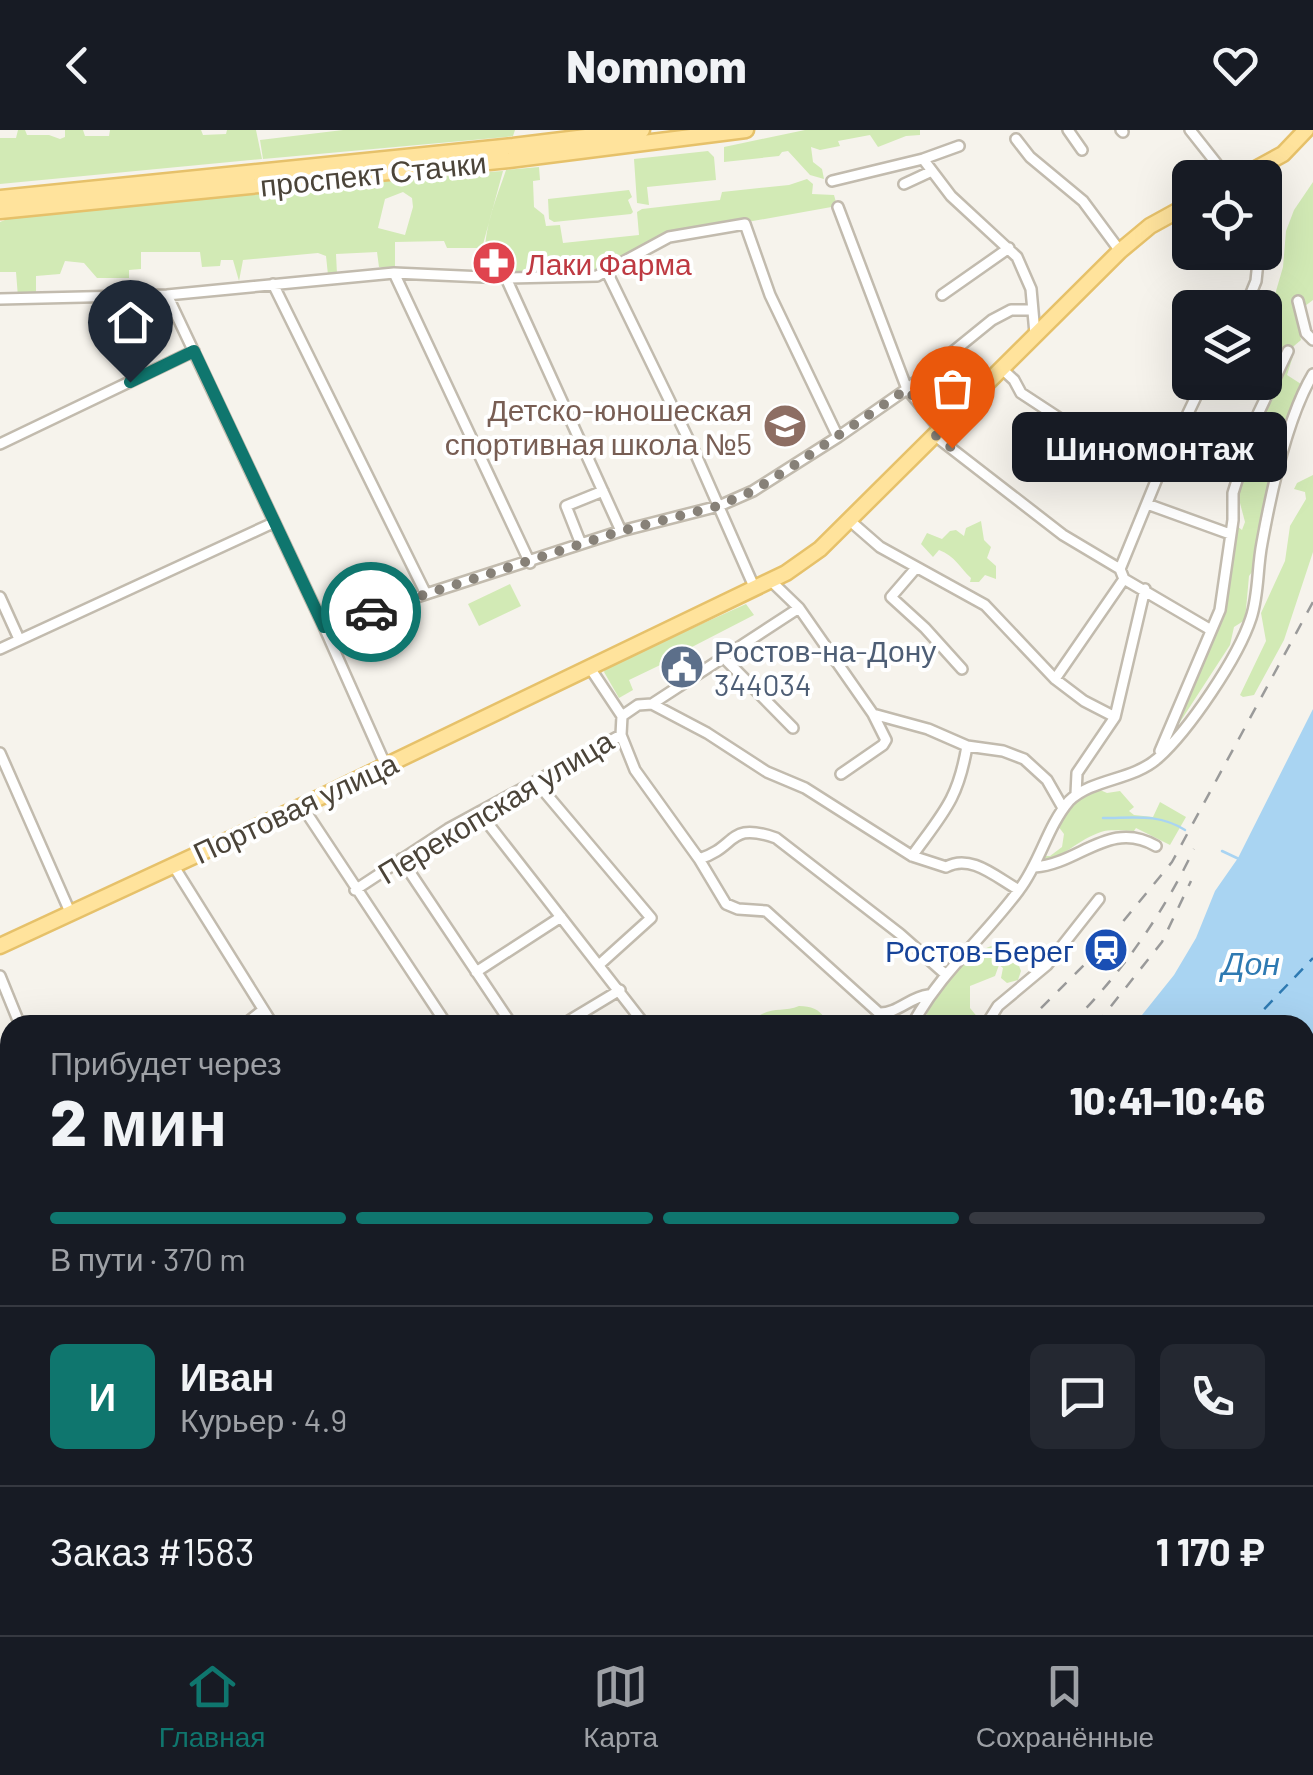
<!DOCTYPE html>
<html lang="ru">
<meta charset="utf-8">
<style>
:root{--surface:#171b24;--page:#242831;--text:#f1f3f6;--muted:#9ea1a6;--line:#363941;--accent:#0f766e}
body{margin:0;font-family:Barlow,sans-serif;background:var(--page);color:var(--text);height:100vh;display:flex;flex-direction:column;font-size:38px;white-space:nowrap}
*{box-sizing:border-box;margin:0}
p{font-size:32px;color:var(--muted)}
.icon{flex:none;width:55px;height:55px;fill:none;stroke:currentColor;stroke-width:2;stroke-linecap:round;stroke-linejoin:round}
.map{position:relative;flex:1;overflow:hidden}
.sheet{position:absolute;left:0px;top:885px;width:1315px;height:620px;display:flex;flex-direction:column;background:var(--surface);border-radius:30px 30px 0 0;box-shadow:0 10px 40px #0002}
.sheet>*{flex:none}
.buttons{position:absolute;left:1172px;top:30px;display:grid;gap:20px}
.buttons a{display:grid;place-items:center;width:110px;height:110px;border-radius:15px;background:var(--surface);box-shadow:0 10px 40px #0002;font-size:50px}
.pin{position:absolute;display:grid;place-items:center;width:85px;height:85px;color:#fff;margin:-102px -42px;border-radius:50% 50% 50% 0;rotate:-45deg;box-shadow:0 0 10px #0007}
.pin .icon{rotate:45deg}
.courier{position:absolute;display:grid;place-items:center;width:100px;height:100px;margin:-50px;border:8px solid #0f766e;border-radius:50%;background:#fff;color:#222;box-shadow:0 2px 12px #0007}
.bubble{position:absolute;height:70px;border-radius:15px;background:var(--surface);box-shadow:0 10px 40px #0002;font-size:32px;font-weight:800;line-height:70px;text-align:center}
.head em{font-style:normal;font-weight:800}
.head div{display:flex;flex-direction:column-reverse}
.head{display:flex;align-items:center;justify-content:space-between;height:170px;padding:0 50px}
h1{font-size:65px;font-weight:800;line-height:75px}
.bar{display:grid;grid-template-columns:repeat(4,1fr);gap:15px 10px;align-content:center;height:120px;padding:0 50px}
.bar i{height:12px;border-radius:8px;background:var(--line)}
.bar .current{background:var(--accent)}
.bar p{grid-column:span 4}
.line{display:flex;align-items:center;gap:25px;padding:0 50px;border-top:2px solid var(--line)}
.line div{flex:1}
.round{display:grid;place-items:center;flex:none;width:105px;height:105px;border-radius:15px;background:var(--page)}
header{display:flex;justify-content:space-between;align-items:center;height:130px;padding:0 50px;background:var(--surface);font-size:45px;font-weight:800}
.tab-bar{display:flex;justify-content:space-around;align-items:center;height:140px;border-top:2px solid var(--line);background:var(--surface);font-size:28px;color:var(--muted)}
.tab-bar a{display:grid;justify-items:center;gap:5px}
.tab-bar .current{color:var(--accent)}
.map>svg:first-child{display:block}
.green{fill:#d2eab5;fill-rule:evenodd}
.water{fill:#a9d4f2}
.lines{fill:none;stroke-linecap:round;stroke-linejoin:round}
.stream{stroke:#a9d4f2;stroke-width:2.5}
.ferry{stroke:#2e7ab2;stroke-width:2.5;stroke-dasharray:12 10;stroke-linecap:butt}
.street-casing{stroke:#c2bbae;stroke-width:14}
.primary-casing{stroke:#e6c16a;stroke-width:19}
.street{stroke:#fff;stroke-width:9}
.primary{stroke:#ffe39c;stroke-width:14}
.rail{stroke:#9a9a9a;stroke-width:2.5;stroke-dasharray:12 12;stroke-linecap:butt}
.done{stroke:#878178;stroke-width:10;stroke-dasharray:0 18}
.route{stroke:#0f766e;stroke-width:12}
.labels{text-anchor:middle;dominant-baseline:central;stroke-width:8;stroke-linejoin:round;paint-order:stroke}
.street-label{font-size:30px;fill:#4b4439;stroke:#fff}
.health-label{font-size:30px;fill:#be3a42;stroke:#fff;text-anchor:start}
.education-label{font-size:30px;fill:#785e54;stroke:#fff;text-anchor:end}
.service-label{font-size:30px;fill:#4e5e75;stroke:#fff;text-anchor:start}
.transit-label{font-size:30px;fill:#164399;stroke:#fff;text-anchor:end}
.water-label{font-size:32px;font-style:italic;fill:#2e7ab2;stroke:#fff}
</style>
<header><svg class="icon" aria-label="back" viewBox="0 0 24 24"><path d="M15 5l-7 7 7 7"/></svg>Nomnom<svg class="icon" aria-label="heart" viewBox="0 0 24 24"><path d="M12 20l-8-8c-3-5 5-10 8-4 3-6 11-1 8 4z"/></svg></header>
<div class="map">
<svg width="1313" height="1505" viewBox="0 0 1313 1505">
<rect width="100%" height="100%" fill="#f6f3ec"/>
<!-- green -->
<path class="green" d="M18 0H25L27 5H49L60 9 65 7V0H83L85 6H109L110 0H201L203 5 226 4 227 0H256L262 29 0 54V8H16Z
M343 0H515L513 6 506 7 263 29 260 10Z
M805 0H920V5L906 6 878 17 870 5 838 11 840 16 820 20 811 17 813 32 822 39 824 49 810 45 788 21 782 22 779 26 724 32V17Z
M708 21 714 27 716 50 647 57 649 75 637 73 634 29Z
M539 37 540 50 533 51 534 77 544 85 546 96 560 95 563 113 639 105 637 82 642 79 720 70 722 62 789 55 807 49 813 54 812 64 834 65 837 76 669 106 609 135 603 134 598 143 505 145 500 138 494 143C472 124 498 65 506 40Z
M481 38 487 42 503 41 482 118H447L444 111 395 112V139L379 137 377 122 336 124 337 144 328 145 326 126 318 123 243 130 239 151 233 130H221L220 136 202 137 200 122H141V139L129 140V148H97L84 133 65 131 60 144 36 146V166L18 167 16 142H0V92L15 86ZM403 62 412 68 413 77 405 105 378 98 385 69Z
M1313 52V170L1305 176 1301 170 1298 172 1296 183 1301 210 1288 221 1273 212 1274 168 1283 137 1286 101 1294 80Z
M629 60 632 67 628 70 633 82 631 84 554 92 549 89 548 69Z
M1289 222 1293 226 1287 245 1301 254 1262 393 1255 438 1249 446 1245 490 1234 497 1230 515 1167 612 1197 541H1201L1204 531 1201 529 1221 480 1232 400 1237 396 1242 400 1245 392 1240 373 1234 371 1260 285Z
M1313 345V422L1284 510 1254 565 1243 567 1240 565 1266 511 1261 483 1285 431 1290 396 1306 369 1305 362 1294 359 1297 353Z
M981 391 984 410 991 417 987 428 996 436V449L985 445 979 452H970L971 448C960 438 955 426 939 420L933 427 921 414 927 403 942 409 950 401 956 400 964 406 966 398Z
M510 454 521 476 479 496 468 474Z
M746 474 754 485 690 518 677 520 679 526 629 550 633 560 619 568 604 542 606 537Z
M1098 659 1107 663 1120 661 1134 677 1129 681 1134 685 1153 687 1160 672 1186 687 1170 715 1136 698 1134 701C1123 701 1111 699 1101 702 1079 709 1063 728 1041 732L1043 726H1050L1062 717 1064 704 1058 696C1067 678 1078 663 1098 659Z
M997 814 1013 821 1021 841 1018 850 1007 853 1001 848 1003 838 999 835 995 846 970 856V878L979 889V895H922C934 864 964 823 997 814Z
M799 876C814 876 822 881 829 895H759L760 885C774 877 785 882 799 876Z"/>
<!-- water -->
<path class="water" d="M1313 579V987L1305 998V895H1134L1174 845 1196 808 1215 761 1238 728Z
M502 1495H864L857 1505H486Z"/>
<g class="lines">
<!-- stream -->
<path class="stream" d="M1103 688C1133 688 1158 683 1185 700
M1222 721 1239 729"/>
<!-- ferry -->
<path class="ferry" d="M1249 895 1313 828
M633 1505 645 1495"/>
<defs>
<path id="street" d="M1068 0 1082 20
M1121 0 1123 2
M1190 0 1228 48
M1016 9 1030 27 1083 71 1120 121
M923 29 951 66 1017 127 1031 159 1035 204
M832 51 923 29 959 16
M904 54 932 41
M838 77 907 259 940 299
M607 142 696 325 755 459
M394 143 530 433
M506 148 621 401
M273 154 426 464
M167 165 324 497 386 636
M942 165 1009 118
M0 169 167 165 394 143 506 148 597 146 669 107 745 94 770 165 838 307
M1298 171 1306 203 1313 210
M1245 178 1256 151 1259 122
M1001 238 1014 250 1021 263 1114 324 1158 346
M934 305 1063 405 1120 439 1124 449 1211 500
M0 314 194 221
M1147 374 1230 404
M849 390 880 417 985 475 1055 549 1084 571 1115 587
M581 414 566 376 603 361
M916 438 891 467 925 498 962 539
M1120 439 1158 346 1203 252
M771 451 799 478 873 584 928 599 967 616 1003 621 1024 629 1047 650 1063 678
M0 467 19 509
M324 497 621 401 719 376 753 361 838 307 907 259 992 190 1011 180H1032
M0 519 273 393
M725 529 793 598
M590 538 622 586
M1055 549 1124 449
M652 574 707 603 767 642 805 658 912 726 946 737C971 723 997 748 1019 760
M622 586 638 575 652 574 799 478
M621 605 635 640 699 729 726 774 738 779 766 781 879 883C897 884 910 867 928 865
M1160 621 1220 480 1233 390V363L1258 284 1288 221
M0 623 70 782
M841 644 883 615 886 610 873 584
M537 653 651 788 600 834
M1076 664 1077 643 1115 587 1145 459
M302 676 447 895
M479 682 645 895
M912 726C943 683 958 670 967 616
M401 729 512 895
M699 729C738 717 727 691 776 708L900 804 944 843
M173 735 273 895
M1035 737C1079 734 1110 689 1156 716
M355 760 448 699 621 605 622 586
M476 842 561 787
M0 846 20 895
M244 895 263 880
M562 895 620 860
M912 895C942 840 983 809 1019 760 1040 733 1047 697 1069 671 1093 648 1132 651 1158 628 1189 600 1238 528 1251 488 1259 464 1257 438 1262 413 1271 363 1288 286 1313 244
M986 895 998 876 1047 835 1099 769
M0 1028 10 1023
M0 1154 10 1166
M0 1455 10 1469
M64 1495 72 1505
M11 1505 24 1495
M160 1505 178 1495"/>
<path id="primary" d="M1239 48 1283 24 1306 0
M0 68 513 16 642 0
M0 81 509 30 746 0
M0 816 302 676 786 443 820 419 1120 121 1150 96 1190 74"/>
</defs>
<!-- street casing -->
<use href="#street" class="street-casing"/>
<!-- primary casing -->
<use href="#primary" class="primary-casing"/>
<!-- street -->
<use href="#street" class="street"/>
<!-- primary -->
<use href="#primary" class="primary"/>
<!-- rail -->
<path class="rail" d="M1024 895 1102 817 1172 732 1313 472
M1070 895C1121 844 1163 784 1194 719
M1096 895 1162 812 1191 751
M200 1505 216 1495"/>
</g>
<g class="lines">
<!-- done -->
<path class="done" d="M371 482 621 401 718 376 753 361 796 334 907 259 940 298 934 304 952 318"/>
<!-- route -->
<path class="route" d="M130 252 194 221 324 497 371 482"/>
</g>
<!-- icons -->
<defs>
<symbol id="pharmacy-disc" viewBox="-11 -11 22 22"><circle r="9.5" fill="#e0444e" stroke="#fff"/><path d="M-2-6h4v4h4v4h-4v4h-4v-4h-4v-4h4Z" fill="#fff"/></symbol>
<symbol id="school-disc" viewBox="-11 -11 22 22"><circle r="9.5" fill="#8d6e63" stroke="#fff"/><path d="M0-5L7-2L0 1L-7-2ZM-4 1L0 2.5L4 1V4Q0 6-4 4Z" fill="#fff"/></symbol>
<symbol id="civic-disc" viewBox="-11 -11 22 22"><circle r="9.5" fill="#5c6f8a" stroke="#fff"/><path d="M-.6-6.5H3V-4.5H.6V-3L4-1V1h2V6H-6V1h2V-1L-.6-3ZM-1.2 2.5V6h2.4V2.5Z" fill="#fff"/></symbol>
<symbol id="station-disc" viewBox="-11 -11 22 22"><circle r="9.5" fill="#1a4fb4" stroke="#fff"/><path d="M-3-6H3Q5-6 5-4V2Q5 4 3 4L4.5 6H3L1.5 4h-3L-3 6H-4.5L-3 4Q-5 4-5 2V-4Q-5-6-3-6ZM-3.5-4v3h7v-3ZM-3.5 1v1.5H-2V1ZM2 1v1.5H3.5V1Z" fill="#fff"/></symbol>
</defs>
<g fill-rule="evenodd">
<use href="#pharmacy-disc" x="469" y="108" width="50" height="50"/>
<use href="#school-disc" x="760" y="271" width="50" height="50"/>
<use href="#civic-disc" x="657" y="512" width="50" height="50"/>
<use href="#station-disc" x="1081" y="795" width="50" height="50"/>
</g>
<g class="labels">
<!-- street labels -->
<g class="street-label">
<text transform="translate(373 43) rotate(-6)">проспект Стачки</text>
<text transform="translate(495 676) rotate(-31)">Перекопская улица</text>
<text transform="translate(295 677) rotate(-25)">Портовая улица</text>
</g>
<!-- health labels -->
<g class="health-label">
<text x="526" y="133">Лаки Фарма</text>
</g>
<!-- education labels -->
<g class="education-label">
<text x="752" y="279">Детско-юношеская<tspan x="752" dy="34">спортивная школа №5</tspan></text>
</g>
<!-- service labels -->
<g class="service-label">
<text x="714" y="520">Ростов-на-Дону<tspan x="714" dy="34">344034</tspan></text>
</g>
<!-- transit labels -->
<g class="transit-label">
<text x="1074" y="820">Ростов-Берег</text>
</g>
<!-- water labels -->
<g class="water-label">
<text x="1251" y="832">Дон</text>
</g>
</g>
</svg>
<div class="buttons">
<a><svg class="icon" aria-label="locate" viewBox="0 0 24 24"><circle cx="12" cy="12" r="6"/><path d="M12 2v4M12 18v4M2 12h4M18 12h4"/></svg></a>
<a><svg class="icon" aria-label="layers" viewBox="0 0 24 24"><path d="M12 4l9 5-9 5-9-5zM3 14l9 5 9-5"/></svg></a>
</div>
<div class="pin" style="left:952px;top:318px;background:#ea580c"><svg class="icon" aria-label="bag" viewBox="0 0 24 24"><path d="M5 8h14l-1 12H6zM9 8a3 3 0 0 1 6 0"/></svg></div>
<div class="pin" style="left:130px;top:252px;background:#1f2937"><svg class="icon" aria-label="home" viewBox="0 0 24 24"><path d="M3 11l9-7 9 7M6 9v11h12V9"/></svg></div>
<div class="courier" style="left:371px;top:482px"><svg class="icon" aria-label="car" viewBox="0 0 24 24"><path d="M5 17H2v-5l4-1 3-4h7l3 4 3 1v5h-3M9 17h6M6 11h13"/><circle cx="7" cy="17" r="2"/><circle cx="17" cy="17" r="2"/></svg></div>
<div class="bubble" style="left:1012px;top:282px;width:275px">Шиномонтаж</div>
<section class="sheet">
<div class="head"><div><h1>2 мин</h1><p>Прибудет через</p></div><em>10:41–10:46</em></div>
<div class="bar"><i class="current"></i><i class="current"></i><i class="current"></i><i></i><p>В пути · 370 m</p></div>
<div class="line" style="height:180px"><b class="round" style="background:var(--accent);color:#fff">И</b><div><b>Иван</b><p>Курьер · 4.9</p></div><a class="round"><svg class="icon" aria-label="chat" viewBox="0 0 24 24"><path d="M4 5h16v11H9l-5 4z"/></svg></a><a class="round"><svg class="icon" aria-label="phone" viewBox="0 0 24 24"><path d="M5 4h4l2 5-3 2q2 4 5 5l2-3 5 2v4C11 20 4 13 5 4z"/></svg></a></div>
<div class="line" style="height:130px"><div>Заказ #1583</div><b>1 170 ₽</b></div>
</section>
</div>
<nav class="tab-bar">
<a class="current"><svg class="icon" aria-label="home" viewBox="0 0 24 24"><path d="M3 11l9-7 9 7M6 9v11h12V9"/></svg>Главная</a>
<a><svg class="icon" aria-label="map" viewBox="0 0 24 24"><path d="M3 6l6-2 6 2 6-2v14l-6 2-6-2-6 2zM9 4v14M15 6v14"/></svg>Карта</a>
<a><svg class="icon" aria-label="saved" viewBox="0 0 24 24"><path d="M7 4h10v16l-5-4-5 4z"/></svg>Сохранённые</a>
</nav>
